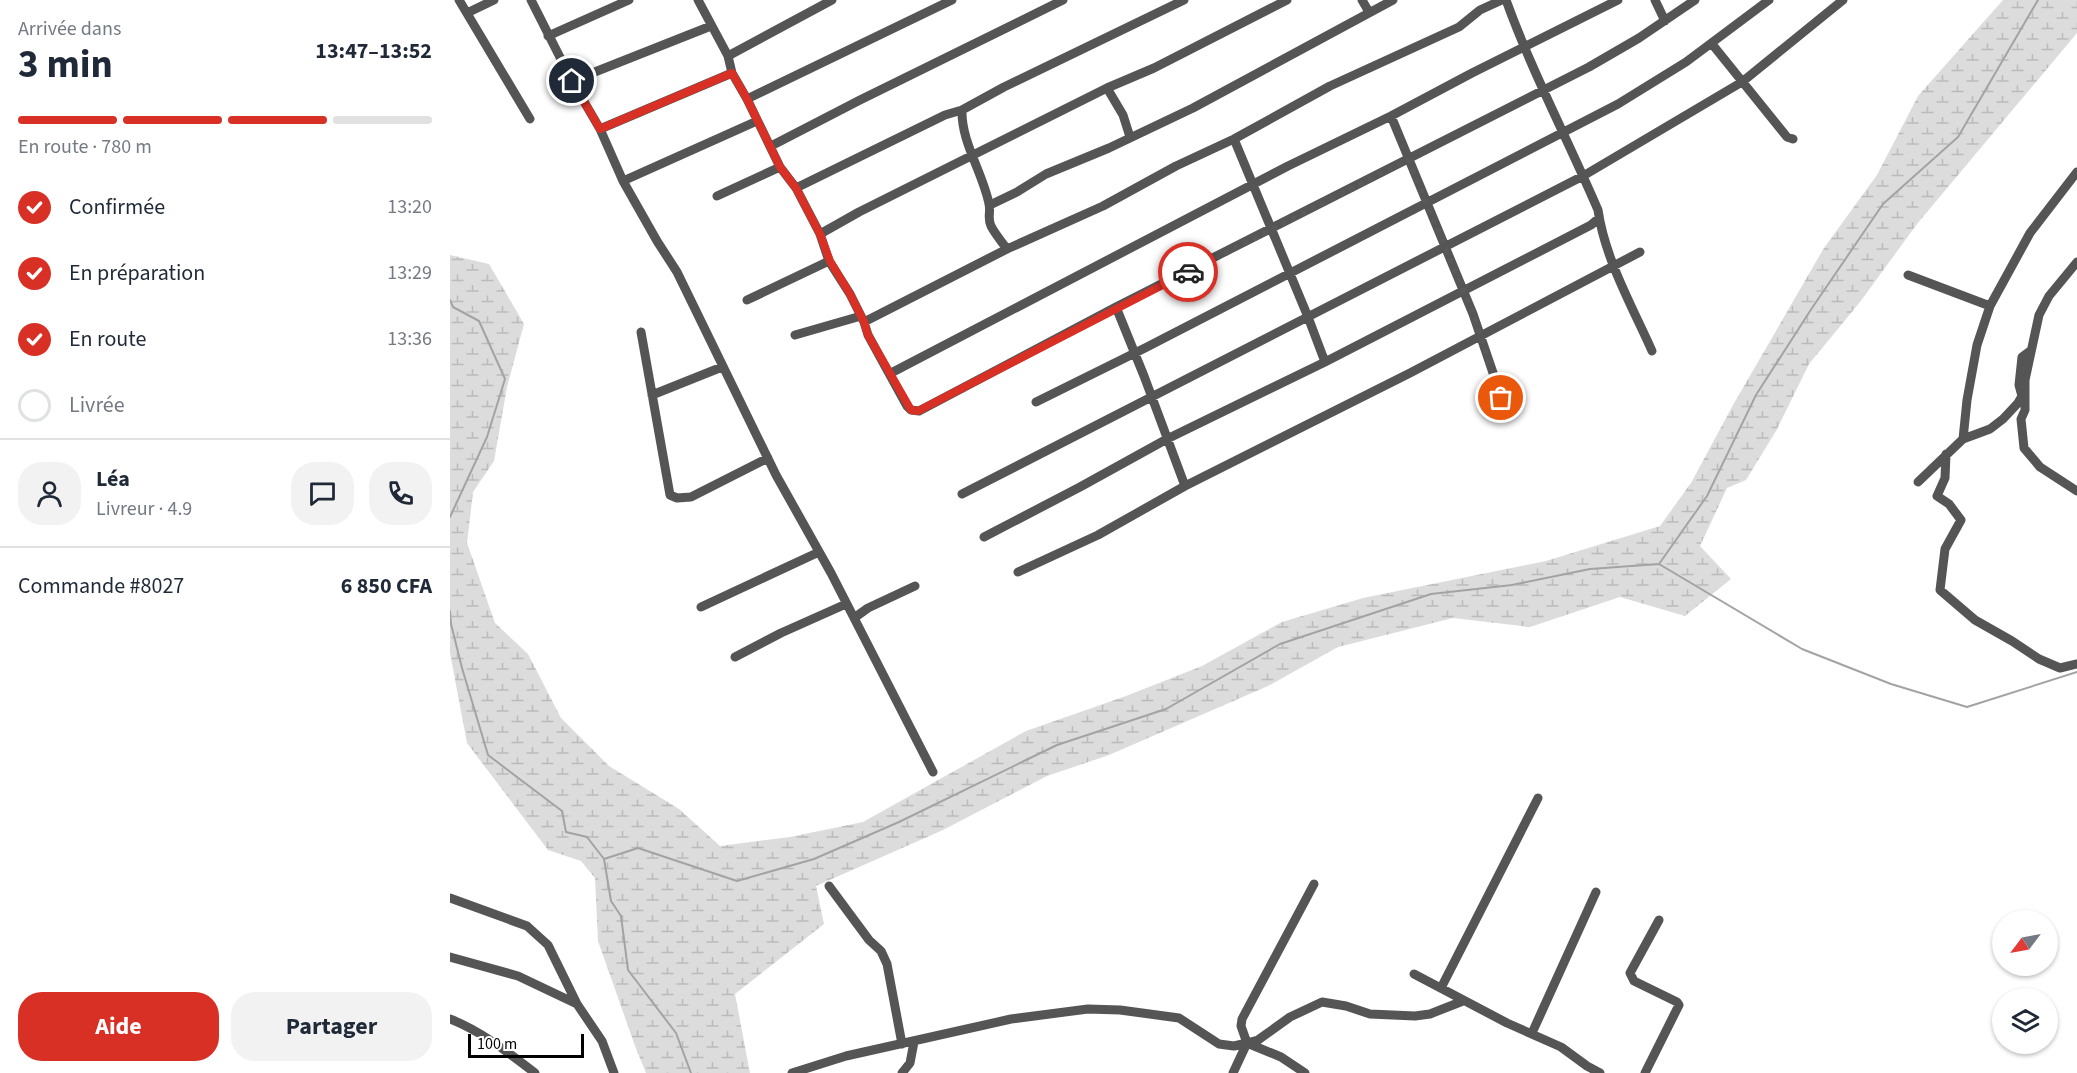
<!DOCTYPE html>
<html lang="fr">
<meta charset="utf-8">
<style>
:root{--surface:#fff;--page:#f2f2f3;--text:#1f2937;--muted:#747a83;--line:#e0e1e3;--accent:#d93025}
body{margin:0;font-family:"Source Sans 3",sans-serif;background:var(--page);color:var(--text);height:100vh;display:flex;flex-direction:column;font-size:22px;white-space:nowrap}
*{box-sizing:border-box;margin:0}
p{font-size:20px;color:var(--muted)}
.icon{flex:none;width:33px;height:33px;fill:none;stroke:currentColor;stroke-width:2;stroke-linecap:round;stroke-linejoin:round}
.map{position:relative;flex:1;overflow:hidden}
.sheet{display:flex;flex-direction:column;background:var(--surface);width:450px}
.sheet>*{flex:none}
.needle{width:39px;rotate:238deg}
.tools{position:absolute;left:1542px;top:910px;display:grid;gap:12px}
.tools a{display:grid;place-items:center;width:66px;height:66px;border-radius:50%;background:var(--surface);box-shadow:0 2px 4px #0004;font-size:30px}
.scale{position:absolute;left:18px;bottom:15px;width:116px;box-sizing:border-box;padding-left:6px;border:3px solid #000;border-top:0;font-size:16px;line-height:21px;white-space:nowrap;color:#000;-webkit-text-stroke:4px #fff;paint-order:stroke}
.pin{position:absolute;display:grid;place-items:center;width:51px;height:51px;color:#fff;margin:-26px;border:3px solid #fff;border-radius:50%;box-shadow:0 2px 6px #0007}
.courier{position:absolute;display:grid;place-items:center;width:60px;height:60px;margin:-30px;border:4px solid #d93025;border-radius:50%;background:#fff;color:#222;box-shadow:0 2px 8px #0007}
.head em{font-style:normal;font-weight:700}
.head div{display:flex;flex-direction:column-reverse}
.head{display:flex;align-items:center;justify-content:space-between;height:102px;padding:0 18px}
h1{font-size:39px;font-weight:700;line-height:45px}
.bar{display:grid;grid-template-columns:repeat(4,1fr);gap:9px 6px;align-content:center;height:72px;padding:0 18px}
.bar i{height:8px;border-radius:4px;background:var(--line)}
.bar .on{background:var(--accent)}
.bar p{grid-column:span 4}
.line{display:flex;align-items:center;gap:15px;padding:0 18px;border-top:2px solid var(--line)}
.line div{flex:1}
.round{display:grid;place-items:center;flex:none;width:63px;height:63px;border-radius:24px;background:var(--page)}
ol{padding:0 18px;list-style:none}
li{display:flex;align-items:center;gap:18px;height:66px}
li p{margin-inline-start:auto}
li .icon{padding:6px;border-radius:50%;background:var(--accent);color:#fff;stroke-width:4}
li:last-child{color:var(--muted)}
li i{width:33px;height:33px;border:3px solid var(--line);border-radius:50%}
.cta{display:flex;gap:12px;margin-top:auto;padding:12px 18px}
.cta a{flex:1;height:69px;border-radius:24px;background:var(--accent);color:#fff;font-size:24px;font-weight:700;line-height:69px;text-align:center}
.cta a+a{background:var(--page);color:var(--text)}
main{display:flex;flex:1;min-height:0}
.map>svg:first-child{display:block}
.wetland{fill:url(#wetland-marsh)}
.lines{fill:none;stroke-linecap:round;stroke-linejoin:round}
.stream{stroke:#a3a3a3;stroke-width:2}
.minor{stroke:#555;stroke-width:9}
.done{stroke:#595959;stroke-width:6;stroke-dasharray:0 10.8}
.route{stroke:#d93025;stroke-width:8}
</style>
<main>
<section class="sheet">
<div class="head"><div><h1>3 min</h1><p>Arrivée dans</p></div><em>13:47–13:52</em></div>
<div class="bar"><i class="on"></i><i class="on"></i><i class="on"></i><i></i><p>En route · 780 m</p></div>
<ol>
<li><svg class="icon" aria-label="check" viewBox="0 0 24 24"><path d="M5 12l5 5 9-10"/></svg>Confirmée<p>13:20</p></li>
<li><svg class="icon" aria-label="check" viewBox="0 0 24 24"><path d="M5 12l5 5 9-10"/></svg>En préparation<p>13:29</p></li>
<li><svg class="icon" aria-label="check" viewBox="0 0 24 24"><path d="M5 12l5 5 9-10"/></svg>En route<p>13:36</p></li>
<li><i></i>Livrée</li>
</ol>
<div class="line" style="height:108px"><a class="round"><svg class="icon" aria-label="person" viewBox="0 0 24 24"><circle cx="12" cy="8" r="4"/><path d="M4 21q1-7 8-7t8 7"/></svg></a><div><b>Léa</b><p>Livreur · 4.9</p></div><a class="round"><svg class="icon" aria-label="chat" viewBox="0 0 24 24"><path d="M4 5h16v11H9l-5 4z"/></svg></a><a class="round"><svg class="icon" aria-label="phone" viewBox="0 0 24 24"><path d="M5 4h4l2 5-3 2q2 4 5 5l2-3 5 2v4C11 20 4 13 5 4z"/></svg></a></div>
<div class="line" style="height:78px"><div>Commande #8027</div><b>6 850 CFA</b></div>
<div class="cta"><a>Aide</a><a>Partager</a></div>
</section>
<div class="map">
<svg width="1627" height="1073" viewBox="0 0 1627 1073">
<defs>
<pattern id="wetland-marsh" width="20" height="14" patternUnits="userSpaceOnUse" patternTransform="scale(1.5)"><rect width="20" height="14" fill="#dcdcdc"/><path d="M1 5h8M5 5V1M11 12h8M15 12V8" fill="none" stroke="#bbb"/></pattern>
</defs>
<rect width="100%" height="100%" fill="#fff"/>
<!-- wetland -->
<path class="wetland" d="M1553 0H1627V33L1467 224 1410 302 1359 364 1326 431 1296 480 1277 488 1250 546 1281 579 1235 616 1170 597 1080 627 1003 618 888 647 818 686 659 755 597 776 493 830 366 886 374 924 285 994 300 1073H196L185 1046 148 941 145 878 131 861 98 850 17 743 0 653V255L39 264 74 324 57 387 44 461 23 492 17 543 45 623 78 654 111 718 159 766 229 809 270 846 340 837 413 822 576 731 676 696 752 666 832 622 913 598 1096 561 1210 526 1241 483 1283 405 1374 248 1427 175 1468 96Z"/>
<g class="lines">
<!-- stream -->
<path class="stream" d="M0 300 3 307 29 321 55 379 37 437 0 517
M1209 564 1352 649 1441 684 1517 707 1627 672
M0 611 1 624 12 668 38 755 112 811 116 832 137 837 154 859 161 901 171 916 178 970 226 1033 241 1073
M154 859 188 848 287 881 364 859 449 822 607 745 716 709 830 644 981 594 1062 585 1140 569 1209 564 1257 496 1306 395 1362 308 1433 204 1508 137 1588 0"/>
<!-- minor -->
<path class="minor" d="M9 0 80 119
M81 0 122 81 150 129 173 181 207 241 227 272 326 475 381 573 483 772
M248 0 278 56 282 73 297 99 330 167 346 188 370 234 379 261 400 294 414 322 418 335 457 406 461 410 469 411 666 307 1139 67 1189 38 1245 0
M912 0 919 12
M1056 0C1082 72 1118 140 1148 210 1155 259 1182 306 1202 351
M1205 0 1215 21
M17 13 44 0
M98 36 179 0
M1262 44 1337 137 1343 139
M278 56 382 0
M122 81 261 26
M657 88 673 115 680 137
M297 99 502 0
M512 110C511 142 533 173 539 204 541 212 537 218 541 226 545 234 552 242 557 249
M941 116 1023 314 1056 411
M150 129 282 73
M784 139 858 317 875 362
M321 146 410 100 613 0
M173 181 307 121
M346 188 495 115 512 110 554 87 734 0
M267 196 330 167
M540 205 567 192 596 174 659 148 743 108 943 0
M370 234 409 212 657 88 704 68 837 0
M1627 262 1599 296 1589 315 1575 380V410L1571 419 1574 448 1590 467 1627 491
M1458 275 1540 306
M297 300 379 261
M666 307 694 376 735 486
M414 322 557 249 653 206 726 166 784 139 880 86 1009 27 1030 10 1052 0
M191 332 220 495 227 498 241 497 318 458
M345 335 411 316
M441 373 838 166 941 116 1022 73 1168 0
M202 395 272 367
M586 402 695 348 1168 104 1236 62 1319 0
M1513 439 1517 400 1527 345 1540 306 1580 233 1627 172
M1496 454 1495 478 1487 496 1499 504 1511 520 1495 549 1490 590 1525 620 1562 641 1589 659 1610 668 1627 664
M1468 482 1513 439 1540 429 1553 419 1568 403 1572 396 1569 385 1572 357 1580 351
M512 494 1133 176 1292 82 1393 0
M534 537 630 487 717 439 875 362 1141 225 1148 219
M568 572 648 535 735 486 960 373 1190 252
M251 607 369 552
M404 618 418 608 465 586
M285 657 331 633 396 604
M379 886 419 940 431 951 437 964 452 1044
M0 898 77 926 98 945 127 1004
M0 957 68 976 127 1004 152 1041 164 1073
M964 974 1057 1023 1111 1047 1137 1066 1150 1073
M991 988 1088 798
M0 1019C31 1031 59 1053 85 1073
M1082 1033 1146 892
M797 1043 808 1040 840 1017 872 1002 896 1006 920 1014 965 1016 980 1014 1013 1001
M342 1073 396 1056 561 1019 638 1009 670 1010 729 1018 769 1044 784 1046 797 1043 831 1057 855 1073
M452 1073 460 1063 464 1042
M783 1073 797 1043 791 1026 792 1019 864 884
M1195 1073 1229 1005 1227 1002 1184 981 1180 973 1209 920"/>
</g>
<g class="lines">
<!-- done -->
<path class="done" d="M738 272 958 160 1023 314 1051 398"/>
<!-- route -->
<path class="route" d="M122 81 150 129 282 73 297 99 330 167 346 188 370 234 380 261 400 294 414 322 418 335 461 410 468 411 738 272"/>
</g>
</svg>
<div class="tools">
<a><svg class="needle" viewBox="-14 -14 28 28"><path d="M0-13l5 13h-10z" fill="#e53935"/><path d="M0 13l5-13h-10z" fill="#747a83"/></svg></a>
<a><svg class="icon" aria-label="layers" viewBox="0 0 24 24"><path d="M12 4l9 5-9 5-9-5zM3 14l9 5 9-5"/></svg></a>
</div>
<div class="scale">100 m</div>
<div class="pin" style="left:1051px;top:398px;background:#ea580c"><svg class="icon" aria-label="bag" viewBox="0 0 24 24"><path d="M5 8h14l-1 12H6zM9 8a3 3 0 0 1 6 0"/></svg></div>
<div class="pin" style="left:122px;top:81px;background:#1f2937"><svg class="icon" aria-label="home" viewBox="0 0 24 24"><path d="M3 11l9-7 9 7M6 9v11h12V9"/></svg></div>
<div class="courier" style="left:738px;top:272px"><svg class="icon" aria-label="car" viewBox="0 0 24 24"><path d="M5 17H2v-5l4-1 3-4h7l3 4 3 1v5h-3M9 17h6M6 11h13"/><circle cx="7" cy="17" r="2"/><circle cx="17" cy="17" r="2"/></svg></div>
</div>
</main>
